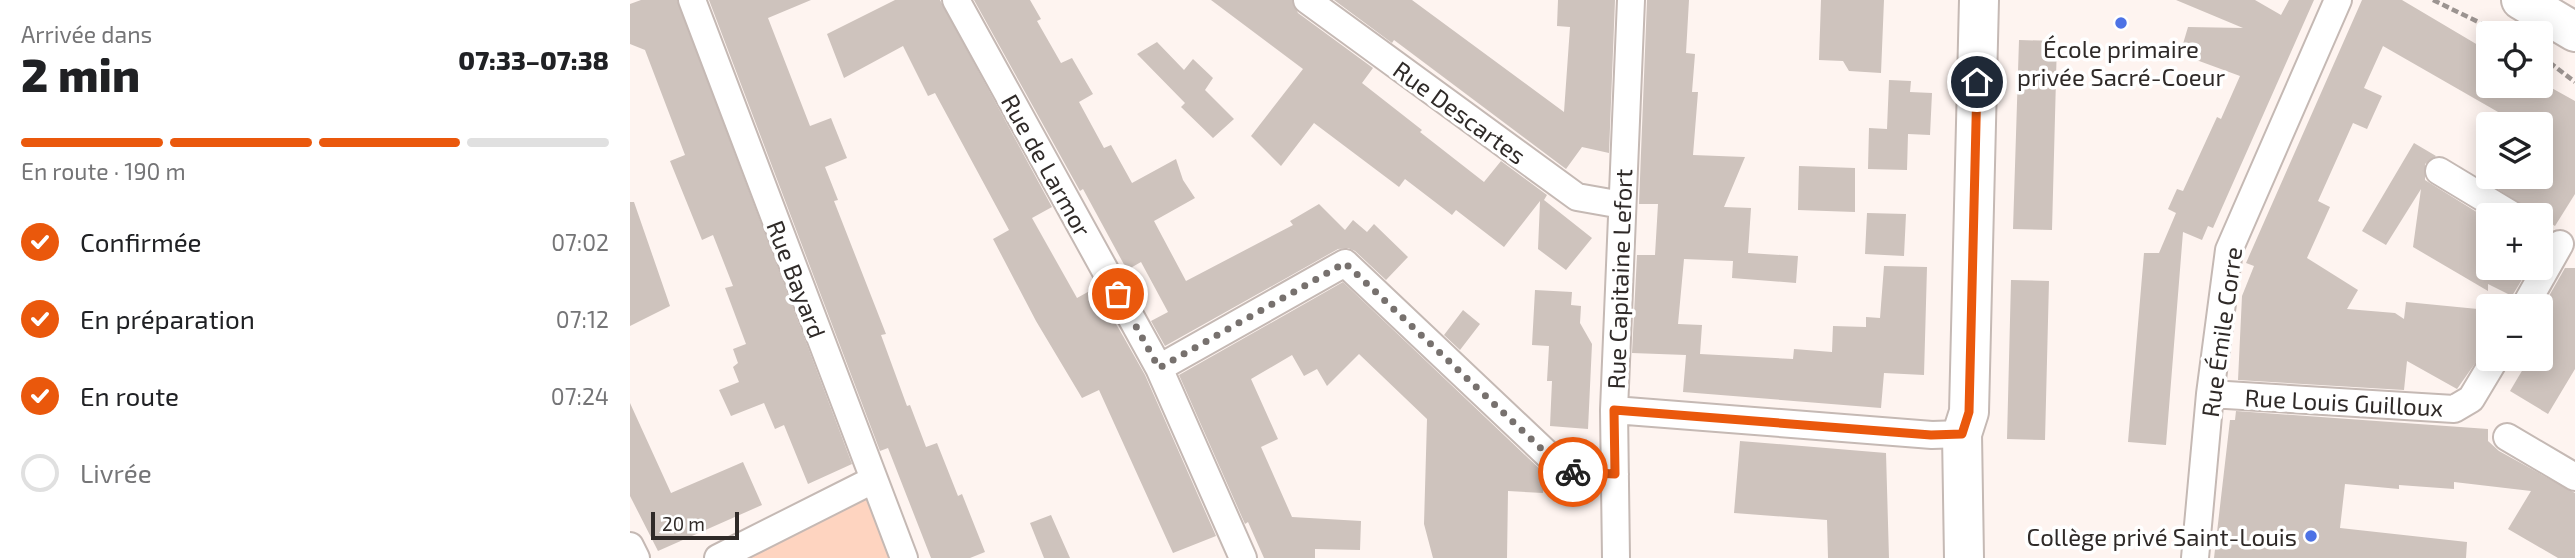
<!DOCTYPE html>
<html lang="fr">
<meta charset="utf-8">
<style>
:root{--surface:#fff;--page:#f2f2f2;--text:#202124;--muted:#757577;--line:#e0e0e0;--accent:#ea580c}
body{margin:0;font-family:"Exo 2",sans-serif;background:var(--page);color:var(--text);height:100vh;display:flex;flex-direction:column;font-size:26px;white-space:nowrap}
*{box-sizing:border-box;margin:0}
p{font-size:23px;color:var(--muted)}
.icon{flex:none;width:38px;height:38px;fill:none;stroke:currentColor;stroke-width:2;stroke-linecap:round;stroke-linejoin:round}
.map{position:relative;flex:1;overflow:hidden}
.side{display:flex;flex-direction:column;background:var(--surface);width:630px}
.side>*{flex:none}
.buttons{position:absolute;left:1846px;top:21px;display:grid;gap:14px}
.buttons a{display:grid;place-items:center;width:77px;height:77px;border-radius:7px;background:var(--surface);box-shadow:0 4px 18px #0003;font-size:35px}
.scale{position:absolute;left:21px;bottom:18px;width:88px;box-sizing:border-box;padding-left:7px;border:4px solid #2f2a28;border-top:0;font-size:19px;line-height:24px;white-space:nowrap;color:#2f2a28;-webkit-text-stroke:5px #fff;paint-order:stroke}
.pin{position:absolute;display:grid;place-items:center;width:60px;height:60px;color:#fff;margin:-30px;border:4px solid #fff;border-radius:50%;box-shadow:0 2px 7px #0007}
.courier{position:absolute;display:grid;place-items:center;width:70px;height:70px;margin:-35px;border:5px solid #ea580c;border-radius:50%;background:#fff;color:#222;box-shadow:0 2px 9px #0007}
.overview em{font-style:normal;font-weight:800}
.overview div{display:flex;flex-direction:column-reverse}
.overview{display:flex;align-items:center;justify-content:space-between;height:119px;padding:0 21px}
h1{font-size:46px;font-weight:800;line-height:52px}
.bar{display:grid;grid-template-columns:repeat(4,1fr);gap:10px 7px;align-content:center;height:84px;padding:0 21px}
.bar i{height:9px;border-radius:5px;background:var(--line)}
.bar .active{background:var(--accent)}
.bar p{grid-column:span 4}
ol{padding:0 21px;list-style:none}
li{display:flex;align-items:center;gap:21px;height:77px}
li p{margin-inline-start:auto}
li .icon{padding:7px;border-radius:50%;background:var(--accent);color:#fff;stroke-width:4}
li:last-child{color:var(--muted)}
li i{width:38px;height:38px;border:4px solid var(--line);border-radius:50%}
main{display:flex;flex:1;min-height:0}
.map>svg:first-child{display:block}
.green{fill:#fed4c0}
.building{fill:#cec3bd}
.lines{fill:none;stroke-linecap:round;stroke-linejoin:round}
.minor-casing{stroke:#c5b9b4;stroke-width:30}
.secondary-casing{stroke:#c5b9b4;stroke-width:42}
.path{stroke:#9c9491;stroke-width:4.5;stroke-dasharray:7 3.5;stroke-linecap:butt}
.minor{stroke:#fff;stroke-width:26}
.secondary{stroke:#fff;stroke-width:38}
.done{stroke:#77716e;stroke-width:7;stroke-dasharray:0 12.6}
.route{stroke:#ea580c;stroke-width:9}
.poi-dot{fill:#4d72e5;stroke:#fff;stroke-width:2.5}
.labels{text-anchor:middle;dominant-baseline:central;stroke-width:7;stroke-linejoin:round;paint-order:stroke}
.poi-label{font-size:24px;fill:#2f2a28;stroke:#fff}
.street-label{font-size:24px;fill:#2f2a28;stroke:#fff}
</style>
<main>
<section class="side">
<div class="overview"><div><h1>2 min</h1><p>Arrivée dans</p></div><em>07:33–07:38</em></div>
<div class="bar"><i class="active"></i><i class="active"></i><i class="active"></i><i></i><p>En route · 190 m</p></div>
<ol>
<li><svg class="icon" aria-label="check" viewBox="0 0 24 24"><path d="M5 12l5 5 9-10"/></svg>Confirmée<p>07:02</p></li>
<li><svg class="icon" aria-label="check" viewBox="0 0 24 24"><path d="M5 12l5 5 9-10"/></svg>En préparation<p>07:12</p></li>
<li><svg class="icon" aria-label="check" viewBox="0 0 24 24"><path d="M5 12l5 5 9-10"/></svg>En route<p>07:24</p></li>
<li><i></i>Livrée</li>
</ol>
</section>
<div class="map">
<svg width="1945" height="558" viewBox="0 0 1945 558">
<rect width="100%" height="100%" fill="#fef4f0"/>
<!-- green -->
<path class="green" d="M243 480 274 558H88Z"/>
<!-- building -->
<path class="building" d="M11 0H47L222 464 178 484 154 425 145 429 134 403 101 416 89 390 109 382 103 367 108 363 103 349 116 344 95 288 103 286 83 235 72 240 40 161 55 155 15 50 0 44V4Z
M79 0H181L138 18 180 126 201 118 217 158 195 167 208 200 204 201 256 334 251 335 277 406 280 405 296 447 307 443 328 496 332 494 355 552 340 558H301L258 448 250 451Z
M265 0H310L422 207 402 218 447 298 465 288 493 336 515 375 586 536 543 553 469 390 452 398 406 321 363 239 379 230 305 93 298 96 273 46 214 78 197 34Z
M344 0H400L411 19 407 21 431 63 442 58 463 94 449 102 474 148 481 145 502 183 546 159 553 180 565 198 524 221 556 281 663 225 660 221 689 204 715 230 723 220 737 232 744 224 778 257 756 280 725 251 718 248 708 249 535 346 521 321 538 312 511 262 497 270 453 189 450 191Z
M581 0H662L668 13 743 68 732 83 792 130 790 132 854 182 871 161 917 195 914 200 962 238 936 270 908 249 910 201 874 247 826 210 822 215 775 179 769 187 684 123 651 166 621 136 673 69Z
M704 0H782L934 112 940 27 927 26 928 0H985L979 153 952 147 936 169 764 40 762 43Z
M1017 0H1059L1056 53 1065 54 1062 92H1068L1063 155 1115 157 1094 207 1121 208 1118 253 1168 256 1166 283 1102 278 1103 261 1054 259 1048 324 1072 325 1070 354 1163 359 1164 349 1202 352 1203 326 1236 327V317L1250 318 1254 266 1297 267 1294 375 1254 373 1251 408 1053 392 1056 355 1002 353 1007 255H1025L1028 204H1009Z
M1191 0H1254L1251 73 1219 71 1213 61 1189 60Z
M1546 0H1625L1651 15 1659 0H1684L1583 228 1578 226 1572 240 1553 232 1536 445 1498 442 1514 253H1529L1546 213 1538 209 1547 189 1553 191 1587 117 1591 119 1610 76 1550 54 1558 27 1613 28Z
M1732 0H1772L1858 51V86H1918L1945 101V194L1925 226 1849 177H1911V124H1889L1753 46 1734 88 1752 96 1737 129 1723 123 1688 201 1700 207 1677 258 1728 290 1717 309 1765 313 1774 319 1776 302 1858 310V345L1827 389 1777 361 1774 390 1608 380 1612 296 1624 266 1616 263Z
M1389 40 1427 41 1422 230 1383 229Z
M527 42 554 70 563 59 583 78 575 90 604 119 583 138 551 107 555 103 507 54Z
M1259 80 1281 81 1280 92 1302 93 1300 135 1278 134 1277 170 1238 169 1239 128 1257 129Z
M1784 143 1806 156 1795 164V180L1858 219V268H1899L1882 296 1858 284V291L1783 247 1791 189 1756 245 1732 231Z
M1169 166 1225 168V212L1168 210Z
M0 202H4L40 306 0 326Z
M1237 213 1276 214 1274 256 1235 254Z
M1935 268H1945V369L1918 414 1880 391 1899 359H1911V316L1916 314 1911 310Z
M1381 280 1419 281 1415 440 1377 439Z
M713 282 914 473 913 493 878 491 877 558H803L794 524 797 419 729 354 697 386 687 369 674 376 662 355 621 379 648 439 631 447 662 517 731 521 730 550 685 549V558H634L618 522 615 524 549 375Z
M905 290 942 292 941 305 951 306 950 323 962 344 958 429 920 426 922 381H917L919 346 902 345Z
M833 310 850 324 830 350 814 335Z
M0 403 41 493 113 462 132 505 28 551 0 496Z
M1606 411 1858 429V441L1869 451 1945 493V558H1928L1878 529 1901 491 1824 482V489L1769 485V489L1715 484 1710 528 1837 542 1836 558H1584L1600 420H1605Z
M1110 441 1256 453 1259 558H1198L1197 520 1104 513Z
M421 515 440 558H414L400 523Z"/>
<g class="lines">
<defs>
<path id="minor" d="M62 0 274 558
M326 0 529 368 613 558
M677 0 947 197 992 205
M1809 171 1882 215
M1895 306 1930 244
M529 368 715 263 935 471 985 474
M1580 394 1824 409 1841 399 1865 359
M984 410 1302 435 1332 434
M1877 437 1945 477
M0 546 6 558
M88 558 243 480
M986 558 984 410 1001 0
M1565 558 1580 394 1599 250 1708 0"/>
<path id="secondary" d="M1891 0 1945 32
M1334 558 1332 434 1339 412 1349 0"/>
</defs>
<!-- minor casing -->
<use href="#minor" class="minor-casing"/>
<!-- secondary casing -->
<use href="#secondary" class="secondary-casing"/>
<!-- path -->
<path class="path" d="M1803 0 1871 33
M1911 56 1945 82"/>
<!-- minor -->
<use href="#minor" class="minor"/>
<!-- secondary -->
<use href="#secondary" class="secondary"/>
</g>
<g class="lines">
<!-- done -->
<path class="done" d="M488 294 529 368 715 263 935 471 943 472"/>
<!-- route -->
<path class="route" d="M943 472 985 474 984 410 1301 435 1332 434 1339 412 1347 82"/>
</g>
<!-- markers -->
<g class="poi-dot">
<circle cx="1491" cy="23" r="7"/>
<circle cx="1681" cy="536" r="7"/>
</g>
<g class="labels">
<!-- poi labels -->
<g class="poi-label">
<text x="1491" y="48">École primaire<tspan x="1491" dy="28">privée Sacré-Coeur</tspan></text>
<text x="1667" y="536" text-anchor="end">Collège privé Saint-Louis</text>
</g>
<!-- street labels -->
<g class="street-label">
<text transform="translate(830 112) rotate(36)">Rue Descartes</text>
<text transform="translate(417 165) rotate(61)">Rue de Larmor</text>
<text transform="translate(167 279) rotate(69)">Rue Bayard</text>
<text transform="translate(989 279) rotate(-88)">Rue Capitaine Lefort</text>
<text transform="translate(1591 332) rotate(-82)">Rue Émile Corre</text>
<text transform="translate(1714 402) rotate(3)">Rue Louis Guilloux</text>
</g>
</g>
</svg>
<div class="buttons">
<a><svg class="icon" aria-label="locate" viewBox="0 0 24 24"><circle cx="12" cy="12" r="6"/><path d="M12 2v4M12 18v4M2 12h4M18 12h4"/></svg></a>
<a><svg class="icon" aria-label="layers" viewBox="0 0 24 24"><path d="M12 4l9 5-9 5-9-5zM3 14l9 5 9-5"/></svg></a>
<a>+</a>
<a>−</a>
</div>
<div class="scale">20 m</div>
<div class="pin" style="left:488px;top:294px;background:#ea580c"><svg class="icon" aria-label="bag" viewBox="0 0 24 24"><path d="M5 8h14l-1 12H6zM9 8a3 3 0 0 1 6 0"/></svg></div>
<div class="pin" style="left:1347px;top:82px;background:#1f2937"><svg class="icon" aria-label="home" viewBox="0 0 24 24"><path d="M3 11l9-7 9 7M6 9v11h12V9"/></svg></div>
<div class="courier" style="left:943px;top:472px"><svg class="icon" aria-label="bike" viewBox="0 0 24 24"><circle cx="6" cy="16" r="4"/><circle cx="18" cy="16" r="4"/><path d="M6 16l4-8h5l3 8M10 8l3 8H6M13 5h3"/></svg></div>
</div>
</main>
